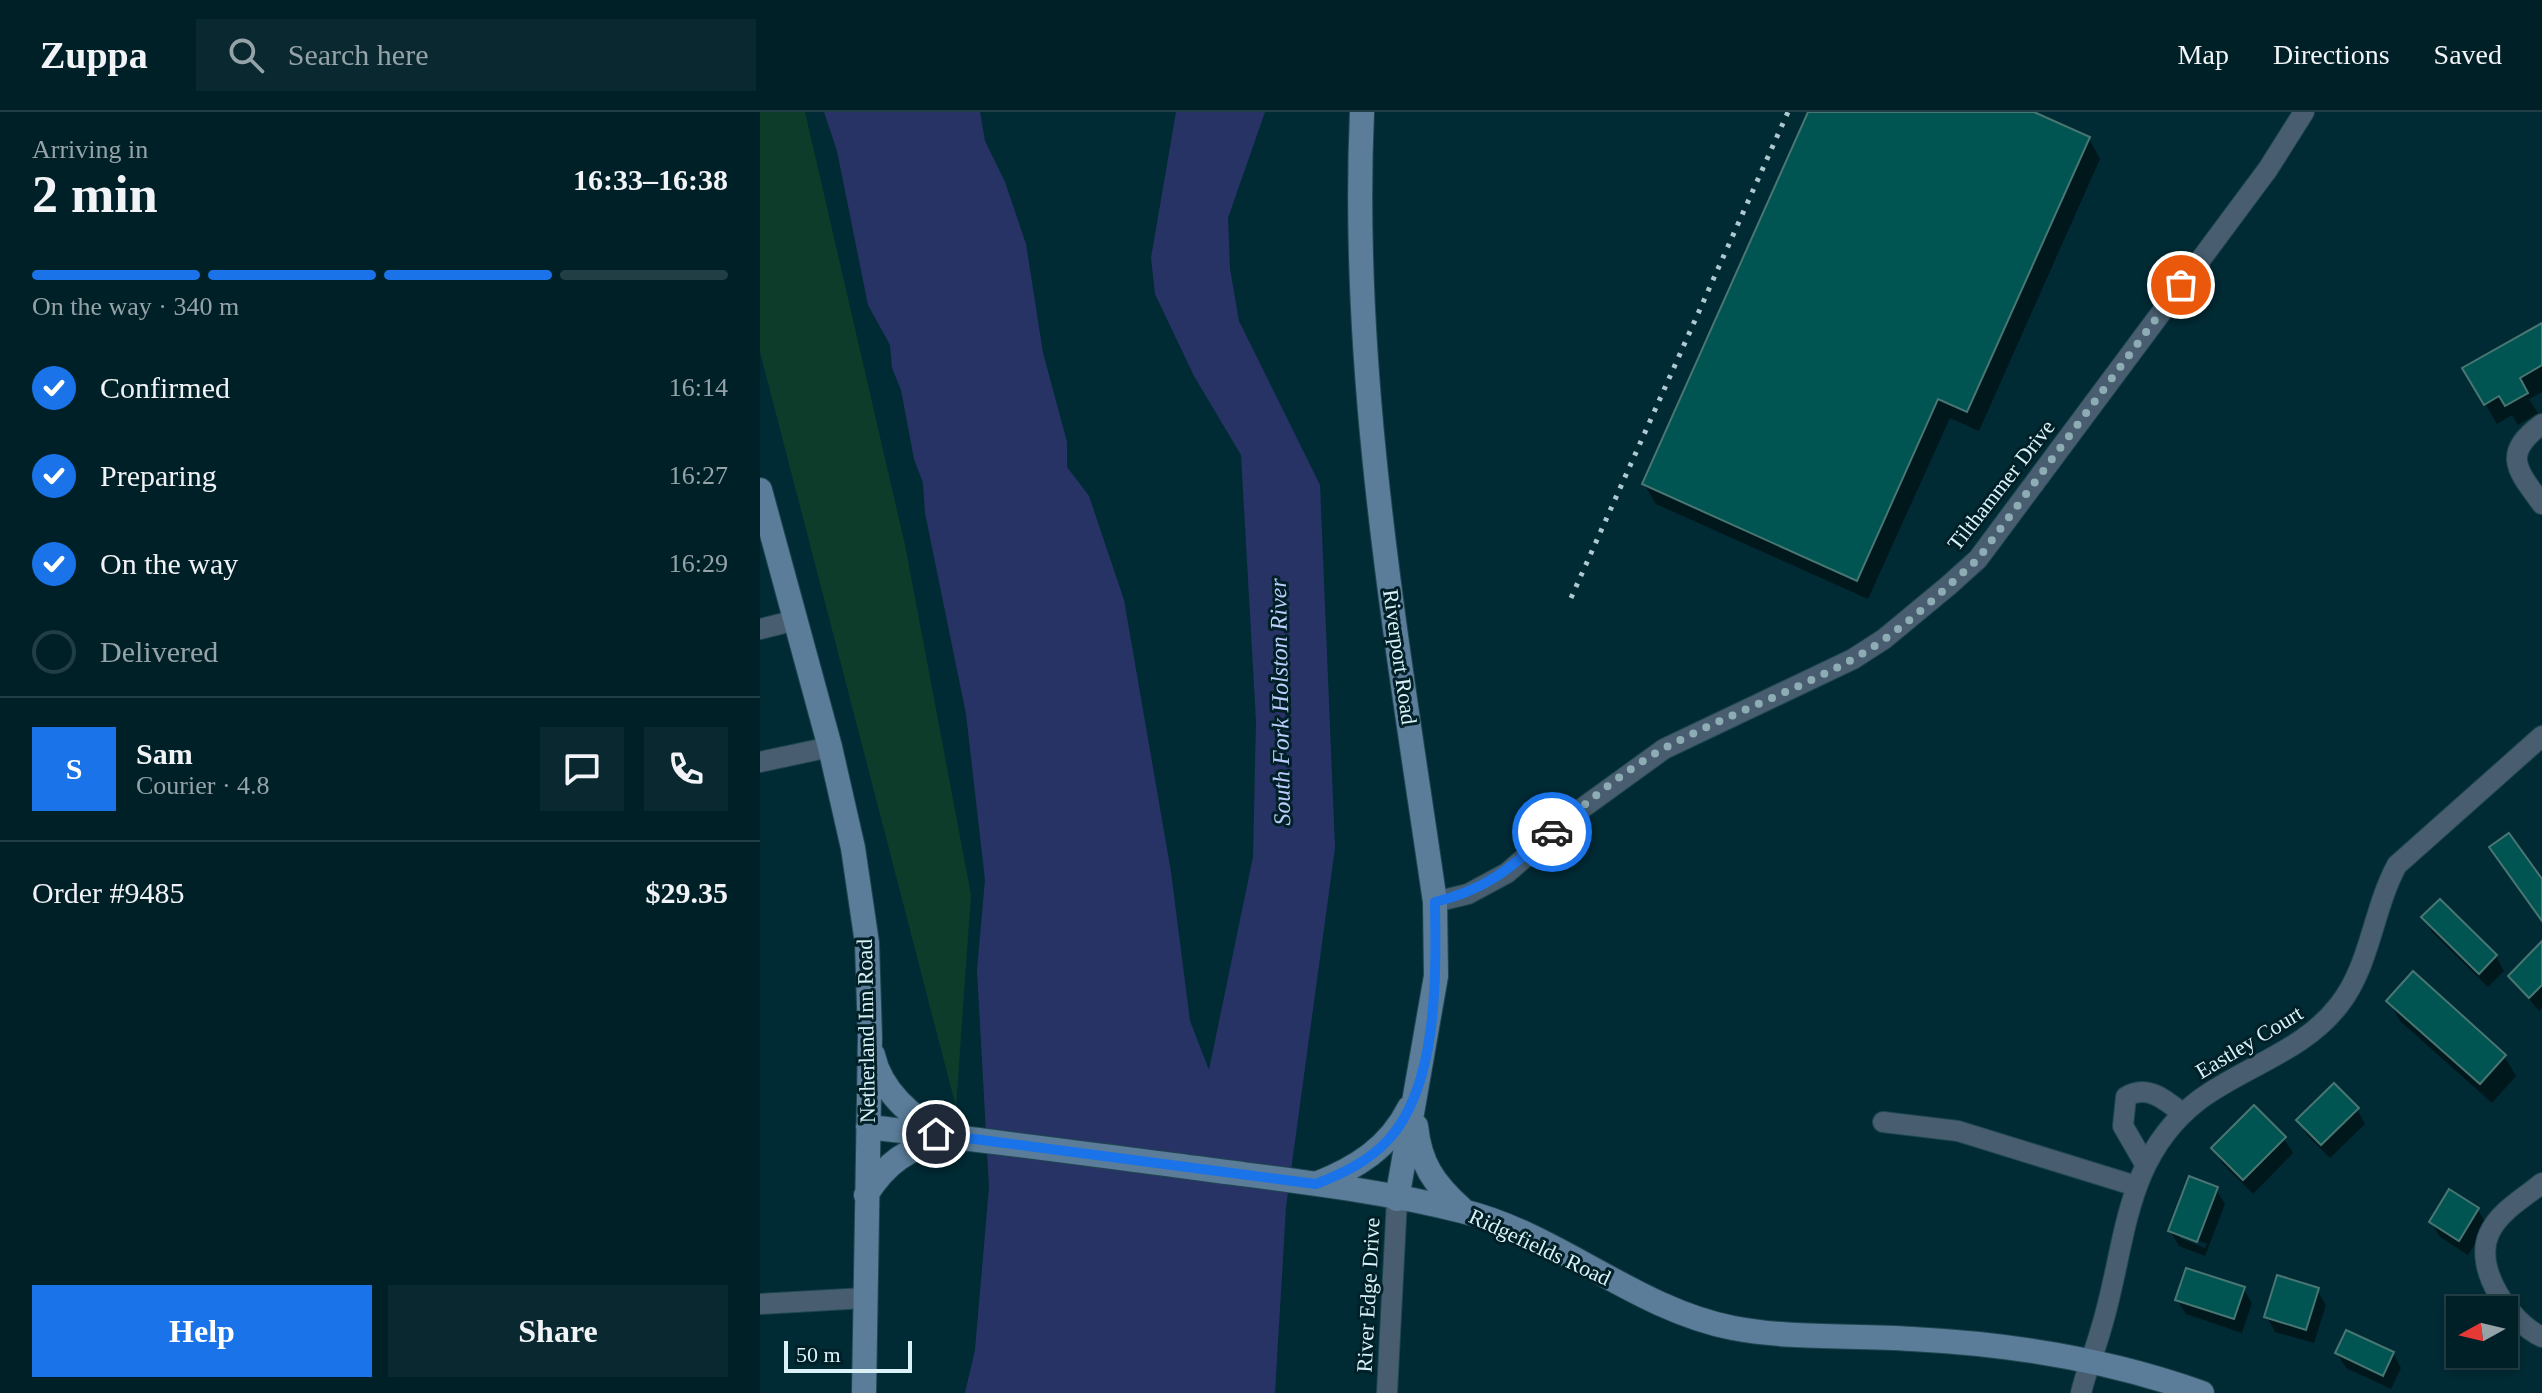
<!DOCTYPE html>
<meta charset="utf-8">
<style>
:root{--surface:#002028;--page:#0a2830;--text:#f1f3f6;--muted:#95a3a8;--line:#223e45;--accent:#1a73e8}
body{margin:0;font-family:"Times New Roman",serif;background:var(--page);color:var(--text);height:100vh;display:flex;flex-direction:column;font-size:30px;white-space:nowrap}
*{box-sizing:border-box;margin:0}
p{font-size:26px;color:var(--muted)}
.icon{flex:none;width:44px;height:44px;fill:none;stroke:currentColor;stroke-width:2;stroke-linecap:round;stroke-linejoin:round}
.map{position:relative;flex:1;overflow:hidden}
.details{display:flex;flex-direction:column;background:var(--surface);width:760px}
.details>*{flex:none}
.needle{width:52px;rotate:262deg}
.fabs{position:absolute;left:1686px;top:1184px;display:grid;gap:16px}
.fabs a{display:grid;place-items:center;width:72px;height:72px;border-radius:0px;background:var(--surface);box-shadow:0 4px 12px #0003,0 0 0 2px var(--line);font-size:40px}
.scale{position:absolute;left:24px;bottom:20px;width:128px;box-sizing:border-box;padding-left:8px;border:4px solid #dbf1f8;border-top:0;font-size:22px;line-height:28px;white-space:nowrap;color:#dbf1f8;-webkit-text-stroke:6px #002028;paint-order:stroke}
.pin{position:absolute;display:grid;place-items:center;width:68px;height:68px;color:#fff;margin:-34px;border:4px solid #fff;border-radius:50%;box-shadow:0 2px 8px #0007}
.courier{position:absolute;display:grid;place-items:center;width:80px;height:80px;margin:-40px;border:6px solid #1a73e8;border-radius:50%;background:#fff;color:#222;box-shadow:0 2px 10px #0007}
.overview em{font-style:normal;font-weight:700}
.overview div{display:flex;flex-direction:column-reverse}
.overview{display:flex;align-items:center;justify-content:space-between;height:136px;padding:0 32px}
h1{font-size:52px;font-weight:700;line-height:60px}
.bar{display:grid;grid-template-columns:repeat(4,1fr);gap:12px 8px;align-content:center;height:96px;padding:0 32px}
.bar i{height:10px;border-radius:6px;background:var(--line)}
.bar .selected{background:var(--accent)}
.bar p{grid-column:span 4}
.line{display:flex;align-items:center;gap:20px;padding:0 32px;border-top:2px solid var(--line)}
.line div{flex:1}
.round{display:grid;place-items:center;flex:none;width:84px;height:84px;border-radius:0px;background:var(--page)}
ol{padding:0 32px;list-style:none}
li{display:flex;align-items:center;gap:24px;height:88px}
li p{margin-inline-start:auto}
li .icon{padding:8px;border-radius:50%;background:var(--accent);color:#fff;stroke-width:4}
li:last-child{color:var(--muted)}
li i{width:44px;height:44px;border:4px solid var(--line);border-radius:50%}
.cta{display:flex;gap:16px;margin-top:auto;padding:16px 32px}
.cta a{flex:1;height:92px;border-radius:0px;background:var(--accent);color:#fff;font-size:32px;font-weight:700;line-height:92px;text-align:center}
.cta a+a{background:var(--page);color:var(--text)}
header{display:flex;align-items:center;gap:48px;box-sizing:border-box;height:112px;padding:0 40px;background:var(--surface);border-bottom:2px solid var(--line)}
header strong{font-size:38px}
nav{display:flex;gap:44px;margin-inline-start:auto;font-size:28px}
.search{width:560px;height:72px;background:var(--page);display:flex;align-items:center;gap:20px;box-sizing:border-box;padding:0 28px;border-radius:0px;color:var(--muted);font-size:30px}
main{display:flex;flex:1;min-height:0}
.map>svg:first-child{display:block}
.green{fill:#0d3c2b}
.water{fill:#273365}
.shadow{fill:#0007;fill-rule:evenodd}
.building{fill:#005552;stroke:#497673;stroke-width:2}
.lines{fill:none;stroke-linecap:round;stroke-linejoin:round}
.street-casing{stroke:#1f4750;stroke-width:22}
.secondary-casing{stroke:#1f4750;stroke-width:26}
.street{stroke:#485e70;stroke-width:20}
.secondary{stroke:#5b7d9a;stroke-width:24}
.rail{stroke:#afc9d1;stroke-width:5;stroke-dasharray:4 8;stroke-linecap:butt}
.done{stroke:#8eacb4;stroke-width:8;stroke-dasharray:0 14.4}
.route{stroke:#1a73e8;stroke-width:10}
.labels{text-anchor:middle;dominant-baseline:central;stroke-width:6;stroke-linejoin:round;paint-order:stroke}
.street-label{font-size:22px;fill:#dbf1f8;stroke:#002028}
.water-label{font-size:24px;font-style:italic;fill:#bdcdfd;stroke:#002028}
</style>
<header>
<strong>Zuppa</strong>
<div class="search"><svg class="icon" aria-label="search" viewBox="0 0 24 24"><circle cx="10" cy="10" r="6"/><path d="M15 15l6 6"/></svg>Search here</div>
<nav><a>Map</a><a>Directions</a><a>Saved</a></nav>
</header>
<main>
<section class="details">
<div class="overview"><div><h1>2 min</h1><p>Arriving in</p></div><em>16:33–16:38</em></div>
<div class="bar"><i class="selected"></i><i class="selected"></i><i class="selected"></i><i></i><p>On the way · 340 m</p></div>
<ol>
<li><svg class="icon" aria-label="check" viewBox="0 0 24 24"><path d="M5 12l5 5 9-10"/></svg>Confirmed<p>16:14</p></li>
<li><svg class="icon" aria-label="check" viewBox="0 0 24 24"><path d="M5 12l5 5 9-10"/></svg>Preparing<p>16:27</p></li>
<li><svg class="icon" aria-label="check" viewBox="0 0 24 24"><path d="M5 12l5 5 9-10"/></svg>On the way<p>16:29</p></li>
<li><i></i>Delivered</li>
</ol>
<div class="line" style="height:144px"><b class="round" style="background:var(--accent);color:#fff">S</b><div><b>Sam</b><p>Courier · 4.8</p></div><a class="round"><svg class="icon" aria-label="chat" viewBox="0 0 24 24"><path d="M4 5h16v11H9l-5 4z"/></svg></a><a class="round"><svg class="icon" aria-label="phone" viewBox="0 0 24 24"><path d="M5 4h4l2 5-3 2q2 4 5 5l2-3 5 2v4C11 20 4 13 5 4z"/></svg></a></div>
<div class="line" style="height:104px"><div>Order #9485</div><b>$29.35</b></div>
<div class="cta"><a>Help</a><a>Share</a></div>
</section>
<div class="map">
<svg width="1782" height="1281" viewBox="0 0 1782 1281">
<rect width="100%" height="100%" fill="#002b35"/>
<!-- green -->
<path class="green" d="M0 0H45L145 433 211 783 196 995 0 240Z"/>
<!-- water -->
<path class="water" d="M64 0H220L225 29 245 70 266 132 283 241 307 330V355L329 384 364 488 411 760 430 909 449 958 493 745 496 609 481 343 434 264 395 182 391 146 416 0H505L468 106 470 157 479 209 560 373 575 736 526 1095 515 1281H205L215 1238 229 1075 217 858 225 768 206 602 165 401 163 371 154 347 141 278 132 256 130 233 108 193 77 39Z"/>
<!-- shadow -->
<path class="shadow" d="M1051 0H1269L1329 27 1340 47 1219 319 1190 306 1108 487 896 392 884 372Z
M1782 213V280L1769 287 1778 301 1758 313 1752 303 1737 312 1705 257Z
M1664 806 1736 844 1744 859 1728 875 1672 820Z
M1782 832V896L1779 899 1750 864Z
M1629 889 1744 944 1756 964 1732 991 1640 909Z
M1597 997 1605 1012 1570 1046 1547 1023 1539 1008Z
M1524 1027 1533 1041 1493 1082 1462 1051 1454 1036Z
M1456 1077 1465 1092 1445 1144 1419 1134 1410 1119ZM1420 1121 1447 1132 1445 1136 1420 1126Z
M1690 1080 1718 1098 1727 1113 1708 1143 1680 1125 1671 1110Z
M1483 1176 1492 1191 1482 1221 1426 1202 1417 1188Z
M1557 1178 1566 1193 1554 1231 1515 1220 1507 1205Z
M1577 1241H1633L1641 1256 1631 1277 1586 1256Z"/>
<!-- building -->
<path class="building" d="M1048 0H1274L1330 25 1207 300 1178 287 1097 469 882 372Z
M1782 211V253L1760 266 1768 281 1745 294 1739 284 1724 293 1702 256Z
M1749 721 1782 767V809L1729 735Z
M1680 787 1737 843 1719 862 1661 805Z
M1782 829V873L1769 886 1748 864Z
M1653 859 1746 943 1720 972 1626 889Z
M1574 971 1599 996 1561 1033 1536 1008Z
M1494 993 1526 1025 1483 1068 1451 1036Z
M1429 1064 1458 1075 1437 1130 1408 1119Z
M1689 1077 1719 1096 1699 1129 1669 1110Z
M1426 1156 1485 1175 1474 1207 1415 1188Z
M1517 1163 1559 1176 1546 1218 1504 1205Z
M1586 1218 1634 1240 1623 1264 1575 1241Z"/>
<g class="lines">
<defs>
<path id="street" d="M1782 312C1741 342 1757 358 1782 392
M0 517 36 508
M0 650 70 635
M675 790 708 782 747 761 817 700 904 637 1093 547 1124 527 1188 474 1218 447 1508 57 1544 0
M1123 1010 1198 1019 1376 1074
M1385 1052 1363 1014 1366 985C1387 971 1407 989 1423 1002
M1782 1071C1764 1086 1738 1100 1729 1122 1713 1157 1751 1211 1782 1225
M0 1192 105 1186
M627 1281 637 1087
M1321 1281C1326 1259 1335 1239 1341 1217 1367 1133 1362 1047 1439 988 1485 954 1544 939 1579 893 1610 854 1613 797 1637 753L1782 624"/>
<path id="secondary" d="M602 0C590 265 637 528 675 790L676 864 637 1087
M0 378 70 635 93 736 107 831 110 925 104 1281
M113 943C120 976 151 1008 183 1019
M656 1014C660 1052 674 1072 702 1097
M108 1015C218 1027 327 1042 436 1056 525 1068 615 1077 702 1099 798 1122 875 1197 973 1216 1031 1227 1093 1223 1152 1227 1252 1232 1347 1247 1442 1281
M556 1072C596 1056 629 1036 649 996
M106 1083C125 1052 149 1034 186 1028"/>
</defs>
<!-- street casing -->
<use href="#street" class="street-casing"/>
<!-- secondary casing -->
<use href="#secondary" class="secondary-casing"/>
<!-- street -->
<use href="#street" class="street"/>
<!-- secondary -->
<use href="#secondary" class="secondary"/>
<!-- rail -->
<path class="rail" d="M811 486 1028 0"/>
</g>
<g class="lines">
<!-- done -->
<path class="done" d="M792 720C828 690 864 658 905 636 966 603 1033 580 1093 547 1139 522 1179 482 1218 447L1421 173"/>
<!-- route -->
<path class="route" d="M176 1022 556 1072C584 1061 609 1049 629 1027 679 972 676 860 675 790 729 777 751 755 792 720"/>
</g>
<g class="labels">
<!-- street labels -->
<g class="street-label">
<text transform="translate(1241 373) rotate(-52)">Tilthammer Drive</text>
<text transform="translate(640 545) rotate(82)">Riverport Road</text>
<text transform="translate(106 919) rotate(-91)">Netherland Inn Road</text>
<text transform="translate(1489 930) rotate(-31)">Eastley Court</text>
<text transform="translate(780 1135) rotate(25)">Ridgefields Road</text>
<text transform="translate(608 1183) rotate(-87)">River Edge Drive</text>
</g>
<!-- water labels -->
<g class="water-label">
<text transform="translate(520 590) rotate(-91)">South Fork Holston River</text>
</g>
</g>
</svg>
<div class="fabs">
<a><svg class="needle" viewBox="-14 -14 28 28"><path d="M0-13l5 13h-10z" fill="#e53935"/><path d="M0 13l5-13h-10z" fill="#95a3a8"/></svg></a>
</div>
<div class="scale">50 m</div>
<div class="pin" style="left:1421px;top:173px;background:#ea580c"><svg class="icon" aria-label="bag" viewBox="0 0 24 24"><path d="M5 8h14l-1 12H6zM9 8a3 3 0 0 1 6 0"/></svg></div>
<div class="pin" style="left:176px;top:1022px;background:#1f2937"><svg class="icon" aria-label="home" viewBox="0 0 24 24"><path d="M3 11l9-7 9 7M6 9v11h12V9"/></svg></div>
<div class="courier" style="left:792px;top:720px"><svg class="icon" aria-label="car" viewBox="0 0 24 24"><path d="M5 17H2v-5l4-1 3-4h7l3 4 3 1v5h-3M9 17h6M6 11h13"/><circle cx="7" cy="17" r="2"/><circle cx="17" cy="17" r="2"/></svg></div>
</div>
</main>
